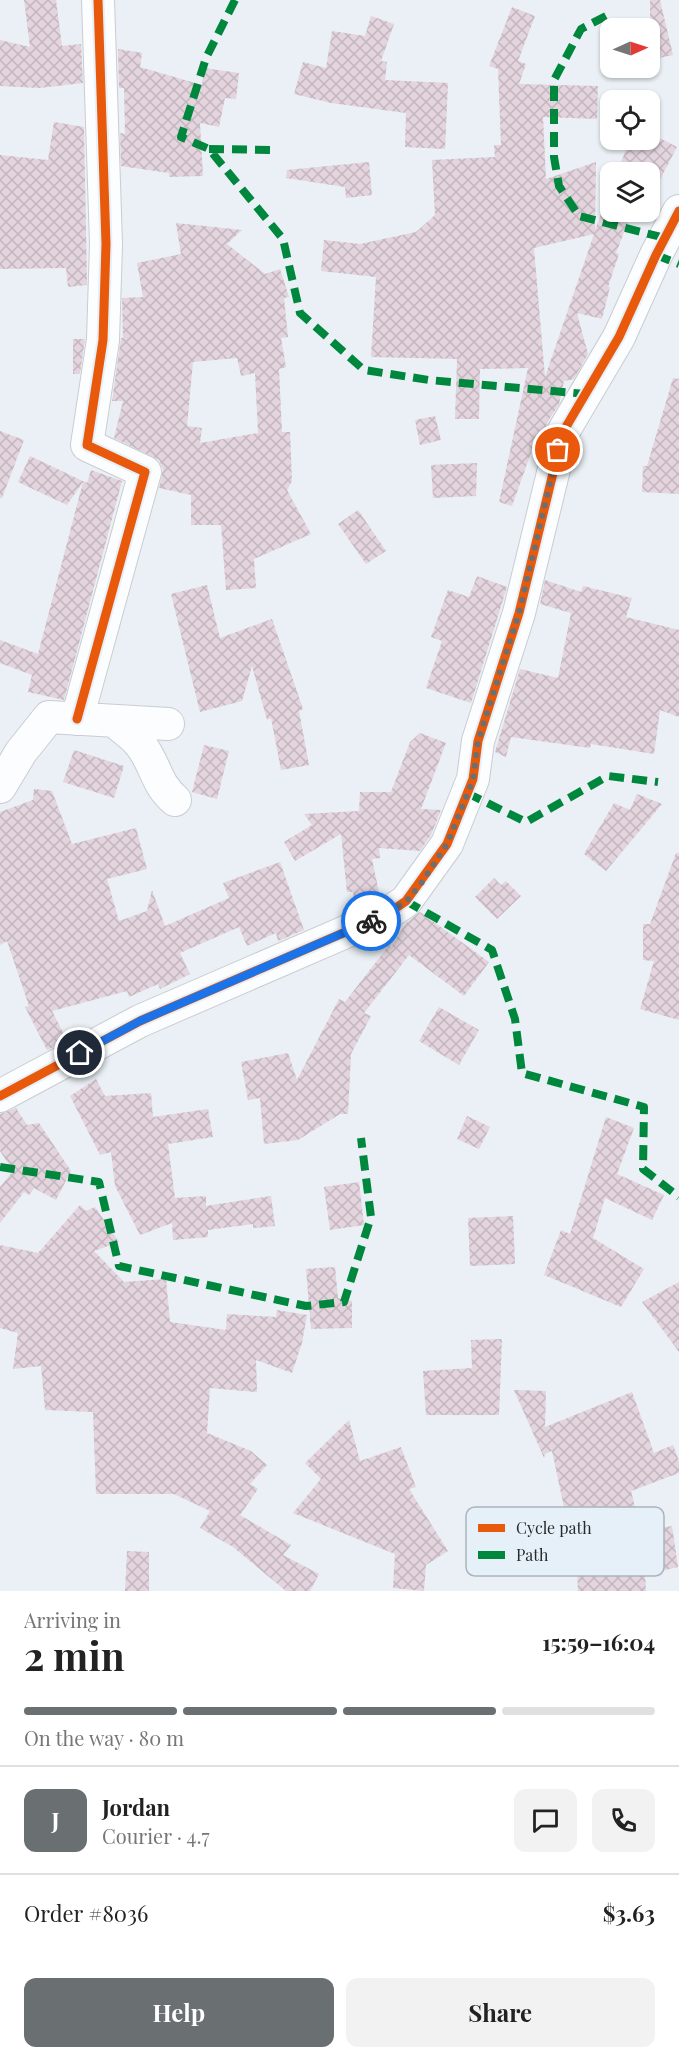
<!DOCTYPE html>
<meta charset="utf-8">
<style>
:root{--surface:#fff;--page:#f2f2f2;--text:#222;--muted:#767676;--line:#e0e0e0;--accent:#6a6f72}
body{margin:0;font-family:"Playfair Display",serif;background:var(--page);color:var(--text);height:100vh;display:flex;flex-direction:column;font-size:22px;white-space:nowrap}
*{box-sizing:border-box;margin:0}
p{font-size:20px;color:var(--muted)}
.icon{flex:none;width:33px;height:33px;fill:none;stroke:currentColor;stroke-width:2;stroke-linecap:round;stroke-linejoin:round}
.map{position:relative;height:1591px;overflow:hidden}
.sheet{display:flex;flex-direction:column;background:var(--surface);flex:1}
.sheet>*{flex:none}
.needle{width:39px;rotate:87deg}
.fabs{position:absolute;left:600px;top:18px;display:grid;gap:12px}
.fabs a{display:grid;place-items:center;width:60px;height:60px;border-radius:12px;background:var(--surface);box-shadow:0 2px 4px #0004;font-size:30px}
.pin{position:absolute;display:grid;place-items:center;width:51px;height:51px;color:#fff;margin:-26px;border:3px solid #fff;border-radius:50%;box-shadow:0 2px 6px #0007}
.courier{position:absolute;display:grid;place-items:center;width:60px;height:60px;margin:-30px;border:4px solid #1a73e8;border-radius:50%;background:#fff;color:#222;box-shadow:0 2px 8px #0007}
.overview em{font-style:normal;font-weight:700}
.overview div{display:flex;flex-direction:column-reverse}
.overview{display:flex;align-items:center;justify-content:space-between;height:102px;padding:0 24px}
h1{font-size:39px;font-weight:700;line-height:45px}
.bar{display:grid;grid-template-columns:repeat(4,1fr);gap:9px 6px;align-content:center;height:72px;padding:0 24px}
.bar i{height:8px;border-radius:4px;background:var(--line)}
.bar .active{background:var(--accent)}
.bar p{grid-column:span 4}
.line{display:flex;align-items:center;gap:15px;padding:0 24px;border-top:2px solid var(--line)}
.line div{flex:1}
.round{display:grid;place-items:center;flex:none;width:63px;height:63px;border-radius:12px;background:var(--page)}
.primary-button{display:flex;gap:12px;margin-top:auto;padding:12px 24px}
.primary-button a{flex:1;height:69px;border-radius:12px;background:var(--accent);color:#fff;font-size:24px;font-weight:700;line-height:69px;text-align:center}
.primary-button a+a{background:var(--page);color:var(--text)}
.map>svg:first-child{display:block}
.building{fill:url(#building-cross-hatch);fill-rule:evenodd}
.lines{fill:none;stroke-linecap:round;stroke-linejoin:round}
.minor-casing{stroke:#c9cdd1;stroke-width:34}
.minor{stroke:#fcfdfe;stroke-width:32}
.quiet{stroke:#00873e;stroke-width:8;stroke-dasharray:15 8;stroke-linecap:butt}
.cycleway-casing{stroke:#e6f0f9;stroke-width:13}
.cycleway{stroke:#e8590c;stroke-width:9}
.done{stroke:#6a6f72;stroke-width:6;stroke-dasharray:0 10.8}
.route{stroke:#1a73e8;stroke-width:8}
.key{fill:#e6f0f9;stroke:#acb4bc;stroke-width:1.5}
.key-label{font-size:16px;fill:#25292c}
</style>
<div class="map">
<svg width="679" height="1591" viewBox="0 0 679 1591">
<defs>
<pattern id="building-cross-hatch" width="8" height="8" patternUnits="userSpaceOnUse" patternTransform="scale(1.5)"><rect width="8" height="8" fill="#e3d4de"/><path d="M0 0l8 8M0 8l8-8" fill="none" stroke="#c3b6bf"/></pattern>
</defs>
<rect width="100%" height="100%" fill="#eaf0f5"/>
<!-- building -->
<path class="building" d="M24 0H56L62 46 81 44 83 83 39 88 0 86V40L30 47Z
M650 0H660L673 55 650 60Z
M512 7 535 16 518 61 526 64 519 84 598 86 597 119 543 117 546 179 596 162 595 230 610 190V212H632L616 253 619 254 608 287H610L602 319 577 313 588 354 574 379 564 381 559 404 547 423 543 438 537 436 512 506 499 502 528 368 480 369 479 419H455L457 359 371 357 376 277 321 271 324 240 360 244 416 232 435 215 432 160 495 157 494 145H501L498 69 489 66ZM594 234 568 310 545 377 534 248Z
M371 16 394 24 381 61 387 62 385 80 448 83 445 149 405 147 406 113 331 103 294 94 303 62 326 68 332 31 365 36Z
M118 49 142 53 140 67 202 85 204 68 239 73 236 99 225 98 219 127 200 123 203 176 169 177V173L121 166 120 133 125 134 124 88H119Z
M54 122 84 127 87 285 68 287 66 268 0 269V155L48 160Z
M650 133 677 147 653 193 650 191V172H617L630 140H650Z
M369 162 372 195 346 198 345 187 286 178 287 170Z
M176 223 242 230 227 244 265 274 280 269 289 297 284 298 288 337 281 338 286 367 279 369 282 432H290L292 481 287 490 311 534 254 559 256 588 226 590 221 525H191V495L159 488 163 469 159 460 114 438 123 401H112L121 338H123L122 298 143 297 137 263 181 254ZM237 358 241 376 255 373 258 433 200 443 202 428 187 426 193 362Z
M73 339H85L80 374H73Z
M673 378 679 379V494L642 492 643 466H647Z
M435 416 441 440 420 445 415 420Z
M0 431 24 440 2 498H0Z
M30 456 87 483 91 470 122 481 64 700 28 692 32 675 0 663V640L38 654 83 482 67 505 18 482Z
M477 463 476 496 433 498 431 465Z
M358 510 386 551 366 564 338 524Z
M477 576 507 587 471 703 426 688 442 641 431 637 448 590 469 597Z
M545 580 581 592 583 586 632 598 626 617 679 630V717L660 710 654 754 591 744 590 748 511 737 506 757 495 752 520 669 558 678 571 613 540 604Z
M207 585 220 638 272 619 303 709 299 711 309 765 281 770 271 718 267 720 252 666 242 701 200 712 171 594Z
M420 733 446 743 421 809 441 810 431 835 420 851 379 848 380 858 372 859 380 897 356 908 353 892H347L341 834 295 861 284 842 312 825 304 814 359 811 360 792H391L410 742Z
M204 745 229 751 217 799 192 792Z
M74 750 124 766 114 798 63 782Z
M34 789 52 791 72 844 136 828 147 869 107 879 119 921 147 911 152 890 165 926 229 898 223 883 280 862 304 930 278 941 276 933 247 946 239 927 180 953 190 974 160 989 158 984 129 997 127 991 52 1011 67 1040 47 1050 25 1007 29 1006 7 941 0 945V812L33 800Z
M637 794 662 804 606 871 584 854 614 803 630 810Z
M676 853H679V1020L640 1009 654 961 643 960V924H650Z
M494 878 501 885 506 881 521 896 497 919 475 897Z
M420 912 489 962 464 996 409 955 364 1013 371 1016 351 1054 348 1114H340L298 1140 264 1144 260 1098 248 1100 241 1062 288 1053 297 1080 339 999 345 1002 390 944 391 948 406 923Z
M439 1007 479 1030 459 1065 419 1041Z
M96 1079 105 1096 151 1093 153 1117 208 1109 213 1137 168 1144 175 1198 206 1196V1206L271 1196 275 1226 253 1228V1224L208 1230V1237L173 1240 172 1223 140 1235 115 1186 111 1152 100 1155 70 1096Z
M16 1108 27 1125 39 1123 71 1171 56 1200 34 1188 29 1195 24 1192 0 1223V1187L13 1171 0 1151V1114Z
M467 1116 490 1127 479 1149 457 1139Z
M606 1117 634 1128 617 1174 664 1195 652 1220 605 1198 593 1238 644 1269 621 1307 544 1275 561 1230 570 1234Z
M359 1182 364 1225 330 1230 324 1187Z
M80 1205 86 1211 95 1207 119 1242 94 1251 124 1282 166 1279 170 1322 226 1330 227 1314 276 1317 277 1310 307 1315 302 1343 292 1373 256 1360 257 1392 210 1388 207 1433 251 1451 267 1465 250 1484 258 1489 240 1515 291 1545 283 1555 319 1574 310 1591H286L233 1547 200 1528 210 1511 174 1494H96L93 1412 45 1410 41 1366 13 1369 18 1333 0 1328V1245L38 1253Z
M513 1216 515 1264 470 1266 468 1218Z
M335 1267 338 1298 352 1301V1328L311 1329 306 1269Z
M679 1282V1352L642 1302Z
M502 1339 499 1415H426L423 1371 472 1368 471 1340Z
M514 1390 546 1391 545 1427 632 1392 654 1453 673 1445 679 1461V1473L631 1491 641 1531 672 1526 678 1567 645 1575 646 1591H578L575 1526 565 1529 560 1508 564 1507 552 1451 545 1454 544 1458Z
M349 1420 360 1461 401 1447 416 1487 409 1489 448 1551 426 1565 424 1591 393 1588 395 1554 293 1513 321 1479 305 1463Z
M127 1551 149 1552V1591H125Z"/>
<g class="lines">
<defs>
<path id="minor" d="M77 719 145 472 87 445 103 340 106 244 98 0
M114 721C122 728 133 735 140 744 156 764 155 783 175 800
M0 787 21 752 49 717 168 724
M0 1096 140 1021 387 914 406 901 447 844 473 779 478 741 519 613 563 432 619 337 656 255 679 211"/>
</defs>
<!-- minor casing -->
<use href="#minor" class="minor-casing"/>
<!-- minor -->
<use href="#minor" class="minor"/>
<!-- quiet -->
<path class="quiet" d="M235 0 206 58 181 137 209 149 283 239 300 313 364 370 429 380 586 394
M606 16 581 29 554 80V157L559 186 579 216 665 238
M209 149 271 150
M656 255 679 264
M467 793 526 822 608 776 658 782
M406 901 492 950 515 1019 522 1073 644 1107 643 1169 679 1197
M0 1167 99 1182 119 1266 306 1306 344 1302 371 1217 361 1138"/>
<defs>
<path id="cycleway" d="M77 719 145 472 87 445 103 340 106 244 98 0
M0 1096 140 1021 387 914 406 901 447 844 473 779 478 741 519 613 563 432 619 337 656 255 679 211"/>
</defs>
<!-- cycleway casing -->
<use href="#cycleway" class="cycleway-casing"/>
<!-- cycleway -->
<use href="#cycleway" class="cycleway"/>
</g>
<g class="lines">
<!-- done -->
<path class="done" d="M371 921 406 902 422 882 447 844 473 780 478 741 519 613 558 450"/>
<!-- route -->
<path class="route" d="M80 1053 140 1021 371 921"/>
</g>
<!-- legend -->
<rect x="466" y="1507" width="198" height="69" rx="9" class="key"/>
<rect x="478" y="1524" width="27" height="8" fill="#e8590c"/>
<rect x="478" y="1551" width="27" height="8" fill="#00873e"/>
<g class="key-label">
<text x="516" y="1534">Cycle path</text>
<text x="516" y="1561">Path</text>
</g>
</svg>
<div class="fabs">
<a><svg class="needle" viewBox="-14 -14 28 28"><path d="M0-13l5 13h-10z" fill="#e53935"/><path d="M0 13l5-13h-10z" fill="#767676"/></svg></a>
<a><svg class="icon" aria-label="locate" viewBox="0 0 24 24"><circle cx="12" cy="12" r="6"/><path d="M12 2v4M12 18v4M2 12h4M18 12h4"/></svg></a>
<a><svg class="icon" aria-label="layers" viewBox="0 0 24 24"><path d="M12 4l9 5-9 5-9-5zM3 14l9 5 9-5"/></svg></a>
</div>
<div class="pin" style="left:558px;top:450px;background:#ea580c"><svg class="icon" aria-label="bag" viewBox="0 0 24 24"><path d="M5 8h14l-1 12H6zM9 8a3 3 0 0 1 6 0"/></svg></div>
<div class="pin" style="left:80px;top:1053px;background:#1f2937"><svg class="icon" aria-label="home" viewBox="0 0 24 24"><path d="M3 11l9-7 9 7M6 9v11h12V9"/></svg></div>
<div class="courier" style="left:371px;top:921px"><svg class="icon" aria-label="bike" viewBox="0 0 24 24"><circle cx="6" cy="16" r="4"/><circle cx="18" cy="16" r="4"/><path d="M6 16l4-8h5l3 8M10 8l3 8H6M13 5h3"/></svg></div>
</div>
<section class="sheet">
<div class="overview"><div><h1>2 min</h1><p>Arriving in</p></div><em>15:59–16:04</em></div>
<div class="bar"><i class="active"></i><i class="active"></i><i class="active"></i><i></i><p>On the way · 80 m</p></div>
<div class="line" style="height:108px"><b class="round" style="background:var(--accent);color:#fff">J</b><div><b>Jordan</b><p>Courier · 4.7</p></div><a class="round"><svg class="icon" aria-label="chat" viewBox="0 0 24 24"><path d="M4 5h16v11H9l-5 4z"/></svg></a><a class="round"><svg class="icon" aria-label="phone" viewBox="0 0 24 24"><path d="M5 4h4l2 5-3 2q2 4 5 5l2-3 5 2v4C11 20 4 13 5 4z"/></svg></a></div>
<div class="line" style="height:78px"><div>Order #8036</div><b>$3.63</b></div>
<div class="primary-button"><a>Help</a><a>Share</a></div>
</section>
